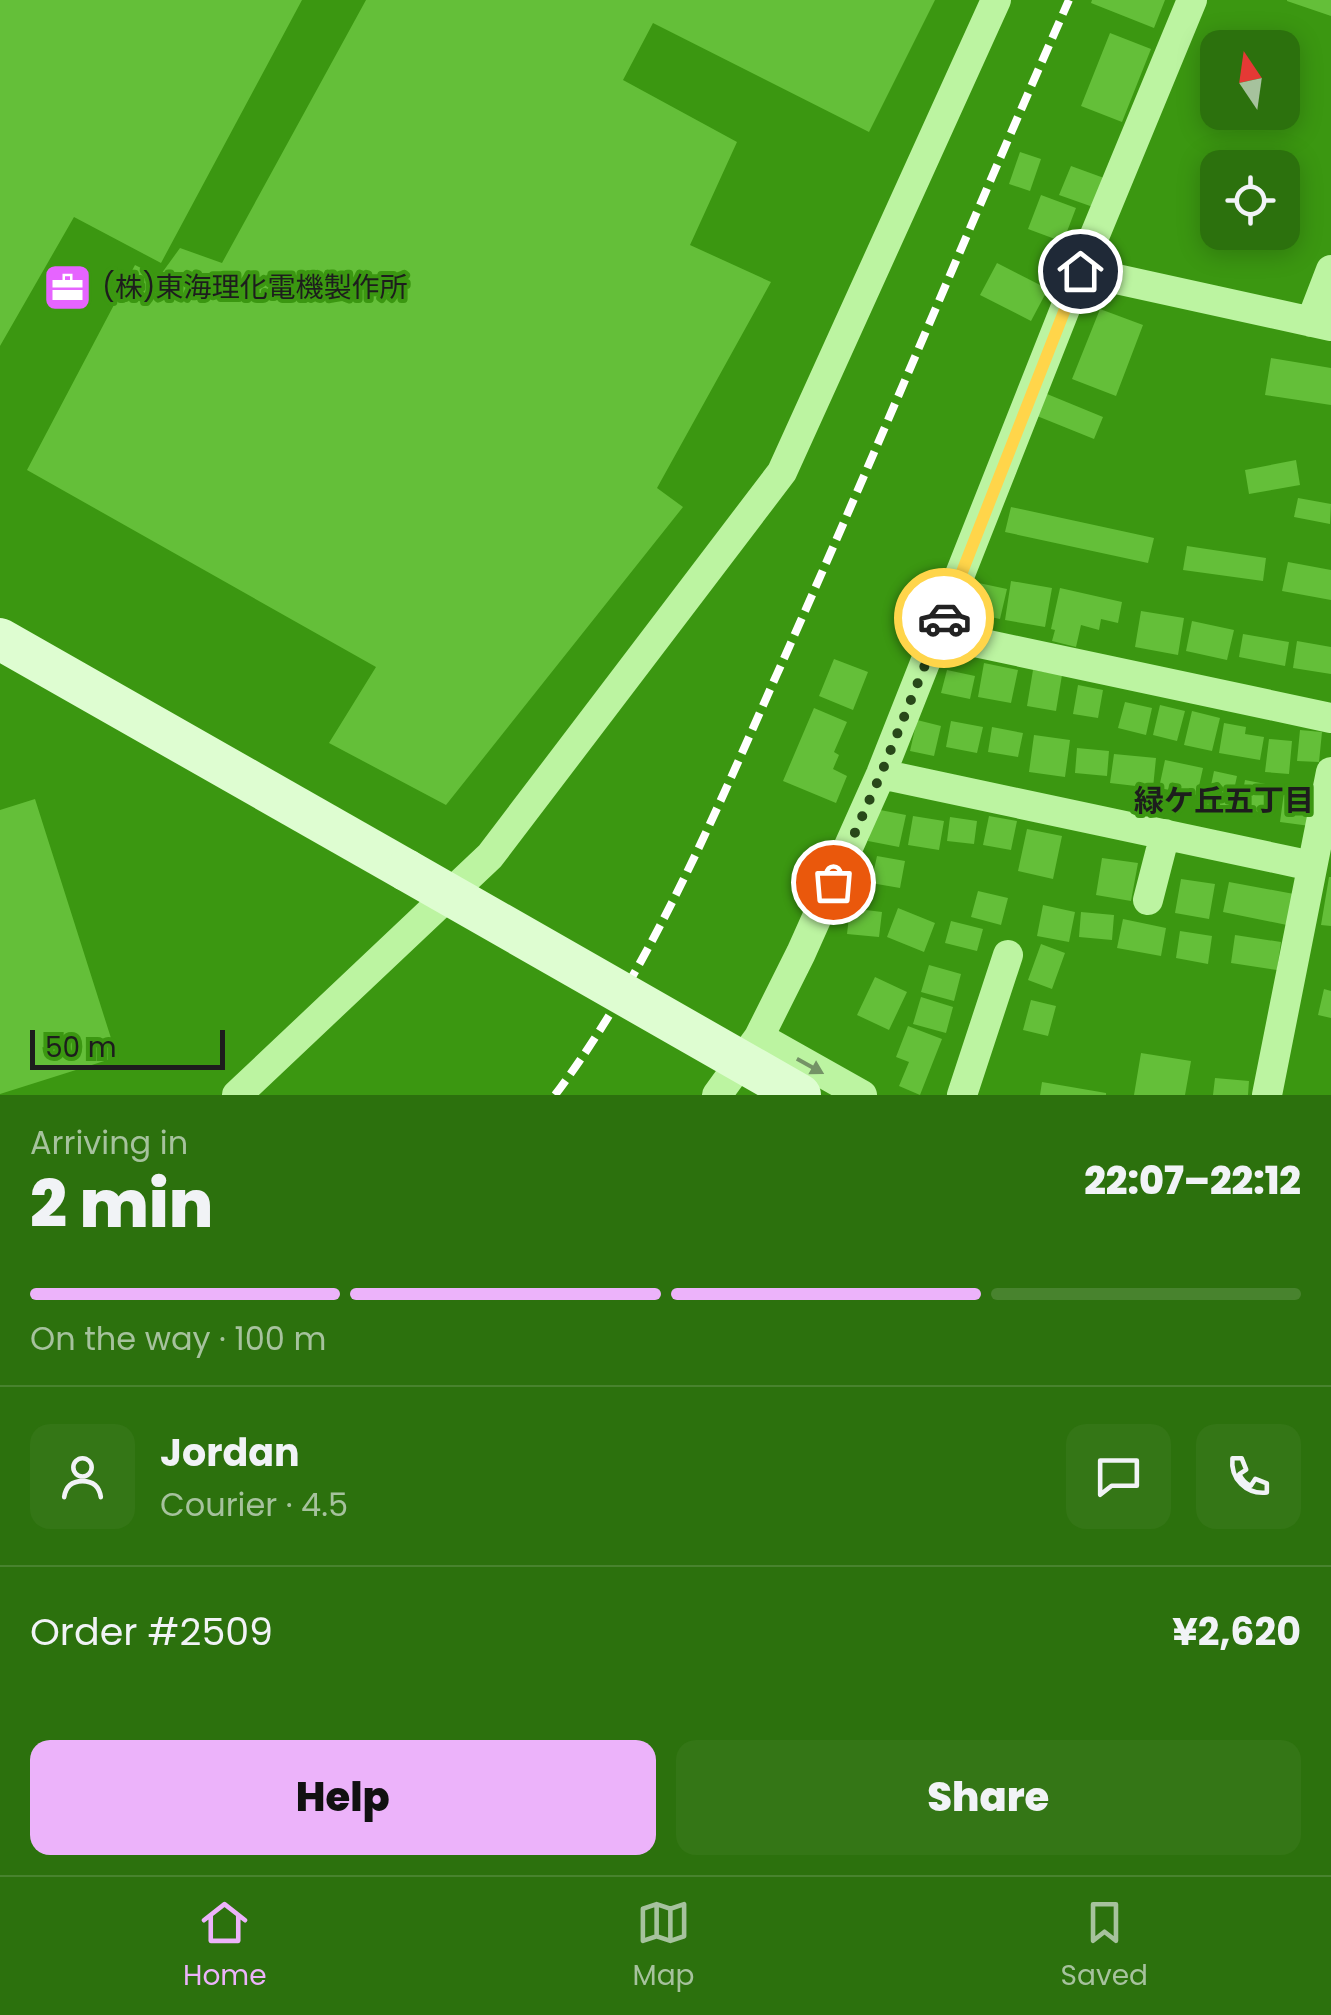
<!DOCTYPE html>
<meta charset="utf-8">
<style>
:root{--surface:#2c710d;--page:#347616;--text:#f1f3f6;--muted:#a6c29d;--line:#48832e;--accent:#ecb3fa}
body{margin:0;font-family:Poppins,"Noto Sans JP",sans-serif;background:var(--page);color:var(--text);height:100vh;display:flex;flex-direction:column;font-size:38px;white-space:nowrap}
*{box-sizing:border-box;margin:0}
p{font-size:32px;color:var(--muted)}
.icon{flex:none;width:55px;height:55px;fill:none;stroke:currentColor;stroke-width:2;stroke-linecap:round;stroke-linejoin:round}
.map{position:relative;height:1095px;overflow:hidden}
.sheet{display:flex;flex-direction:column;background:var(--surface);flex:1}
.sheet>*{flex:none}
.needle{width:65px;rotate:347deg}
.controls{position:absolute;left:1200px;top:30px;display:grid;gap:20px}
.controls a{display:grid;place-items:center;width:100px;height:100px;border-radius:20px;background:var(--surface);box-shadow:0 5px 25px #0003;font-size:50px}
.scale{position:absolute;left:30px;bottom:25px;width:195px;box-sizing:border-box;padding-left:10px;border:5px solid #1d1d1d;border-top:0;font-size:28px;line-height:35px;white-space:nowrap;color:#1d1d1d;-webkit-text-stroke:8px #3b9711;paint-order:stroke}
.pin{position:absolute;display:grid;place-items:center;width:85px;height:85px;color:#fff;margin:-42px;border:5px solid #fff;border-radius:50%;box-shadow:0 2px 10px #0007}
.courier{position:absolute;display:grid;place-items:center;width:100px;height:100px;margin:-50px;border:8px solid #ffd54a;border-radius:50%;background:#fff;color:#222;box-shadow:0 2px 12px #0007}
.headline em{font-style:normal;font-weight:800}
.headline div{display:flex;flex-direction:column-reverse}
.headline{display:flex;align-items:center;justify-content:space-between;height:170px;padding:0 30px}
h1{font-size:65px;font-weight:800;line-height:75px}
.bar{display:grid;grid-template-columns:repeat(4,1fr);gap:15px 10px;align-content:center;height:120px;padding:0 30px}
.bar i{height:12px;border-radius:8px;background:var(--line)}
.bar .selected{background:var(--accent)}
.bar p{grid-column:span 4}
.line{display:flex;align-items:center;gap:25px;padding:0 30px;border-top:2px solid var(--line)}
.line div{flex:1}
.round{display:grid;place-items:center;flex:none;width:105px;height:105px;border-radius:20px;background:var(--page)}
.action{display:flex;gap:20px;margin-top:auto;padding:20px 30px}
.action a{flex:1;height:115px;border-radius:20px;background:var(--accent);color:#111;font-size:40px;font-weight:800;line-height:115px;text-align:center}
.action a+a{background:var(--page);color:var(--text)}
.tab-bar{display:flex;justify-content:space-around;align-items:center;height:140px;border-top:2px solid var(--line);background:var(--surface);font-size:28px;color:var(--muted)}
.tab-bar a{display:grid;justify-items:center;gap:5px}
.tab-bar .selected{color:var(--accent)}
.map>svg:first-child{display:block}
.building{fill:#64bf39}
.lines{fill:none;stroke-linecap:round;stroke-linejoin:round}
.street{stroke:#bcf4a1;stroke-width:30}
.secondary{stroke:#defdd1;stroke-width:42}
.rail{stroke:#fff;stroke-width:8;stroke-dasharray:18 8;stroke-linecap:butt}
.secondary-bridge{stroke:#defdd1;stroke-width:42}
.oneway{fill:#749366}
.done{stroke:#284819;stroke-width:10;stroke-dasharray:0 18}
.route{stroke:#ffd54a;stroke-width:12}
.labels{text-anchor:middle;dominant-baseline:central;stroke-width:8;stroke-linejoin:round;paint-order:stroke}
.poi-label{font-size:28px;fill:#1d1d1d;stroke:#3b9711;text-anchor:start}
.neighbourhood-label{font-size:30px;font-weight:bold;fill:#1d1d1d;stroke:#3b9711}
</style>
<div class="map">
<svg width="1331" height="1095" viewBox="0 0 1331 1095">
<rect width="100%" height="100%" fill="#3b9711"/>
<!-- building -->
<path class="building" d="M0 0H302L161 263 74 217 0 346Z
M366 0H935L869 132 653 23 623 80 737 142 690 245 771 282 657 488 683 507 446 805 329 743 376 667 27 470 135 265 159 277 180 248 222 263Z
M1092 0H1165L1154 28 1091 3Z
M1287 0H1331V16L1287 1Z
M1110 33 1151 49 1122 122 1081 106Z
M1020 152 1041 159 1030 191 1009 184Z
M1071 166 1104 178 1093 207 1059 195Z
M1041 195 1076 208 1063 242 1028 229Z
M997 263 1048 289 1031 321 980 295Z
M1100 309 1143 325 1116 396 1072 379Z
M1271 358 1331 368V405L1265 395Z
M1047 394 1103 417 1094 439 1037 416Z
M1296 460 1300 485 1249 494 1245 470Z
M1298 498 1331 504 1330 524 1294 517Z
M1011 507 1154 538 1148 563 1005 532Z
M1187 546 1266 558 1263 581 1183 570Z
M1288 562 1331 570V600L1282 591Z
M1011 581 1052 588 1045 627 1005 620Z
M974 582 1007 589 1000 619 967 612Z
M1060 588 1122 602 1118 623 1101 619 1099 630 1081 625 1076 647 1052 641 1055 630 1051 629Z
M1141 611 1184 618 1178 655 1135 647Z
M1192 621 1234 630 1227 660 1186 651Z
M1243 634 1289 642 1285 666 1239 657Z
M1297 641 1331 647V674L1293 668Z
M834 659 868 672 853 710 819 696Z
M984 663 1018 670 1011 703 978 697Z
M947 670 975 676 970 699 941 693Z
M1033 670 1062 675 1056 711 1027 706Z
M1078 685 1103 690 1098 718 1073 714Z
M1125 702 1152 708 1146 735 1118 728Z
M1160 705 1185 711 1177 741 1153 735Z
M814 708 847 722 834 752 839 755 833 769 847 776 836 803 783 781Z
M1192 711 1220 718 1212 751 1184 745Z
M917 720 941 726 934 756 910 751Z
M951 721 983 727 977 753 946 747Z
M1224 723 1246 727 1245 734 1264 737 1260 760 1219 753Z
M992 727 1023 733 1018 757 988 752Z
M1300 730 1322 732 1319 762 1297 761Z
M1034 735 1070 740 1065 777 1029 772Z
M1269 739 1292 741 1289 774 1265 772Z
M1077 748 1109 751 1107 776 1075 773Z
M1114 754 1156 758 1153 788 1110 783Z
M1165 760 1203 768 1197 795 1159 788Z
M1214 771 1237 776 1229 813 1206 809Z
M1245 780 1276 786 1270 814 1240 808Z
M1285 785 1315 789 1310 826 1280 822Z
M35 799 117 1057 0 1094V810Z
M875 809 906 815 899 847 868 841Z
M913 816 944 821 939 850 908 845Z
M989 816 1017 821 1011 850 983 845Z
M950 817 977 821 974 844 947 841Z
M1027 829 1062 836 1053 879 1018 871Z
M877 856 905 861 900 888 871 883Z
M1102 858 1138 863 1131 901 1096 895Z
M1329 877H1331V926L1321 925Z
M1181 879 1215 884 1209 919 1175 913Z
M1229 882 1294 894 1287 925 1223 912Z
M978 891 1008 898 1001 925 971 917Z
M1043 905 1075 912 1069 942 1037 936Z
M850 908 882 912 879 937 847 934Z
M898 908 935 923 924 952 887 937Z
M1081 912 1114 915 1112 940 1079 937Z
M1123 919 1166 928 1161 956 1117 948Z
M951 921 983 929 977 951 945 943Z
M1180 931 1212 936 1208 964 1176 958Z
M1235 935 1281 942 1277 970 1231 963Z
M1041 944 1065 953 1052 989 1028 980Z
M929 965 961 974 954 1001 921 992Z
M875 977 907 992 889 1030 857 1015Z
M1324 989 1331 991V1018L1318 1015Z
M921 997 953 1007 946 1033 913 1024Z
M1031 1000 1056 1006 1048 1036 1023 1030Z
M908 1026 942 1039 920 1095 899 1086 909 1062 896 1057Z
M1141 1053 1191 1061 1185 1095H1134Z
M1215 1078 1249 1081 1248 1095H1213Z
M1042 1082 1106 1093V1095H1040Z"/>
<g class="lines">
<!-- street -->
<path class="street" d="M1080 271 1331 326
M1311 322 1331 270
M937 634 1331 718
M881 774 1312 866
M1148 900 1165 834
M759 1037 862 1095
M237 1095 490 856 782 472 996 0
M717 1095 759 1037 801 953 881 774 1080 271 1192 0
M962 1095 1008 955
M1267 1095 1331 772"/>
<!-- secondary -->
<path class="secondary" d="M0 639 406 870"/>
<!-- rail -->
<path class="rail" d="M555 1095C650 969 713 818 777 674 877 451 970 224 1069 0"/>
<!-- secondary-bridge -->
<path class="secondary-bridge" d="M406 870 800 1095"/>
</g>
<!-- one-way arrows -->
<defs><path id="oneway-solid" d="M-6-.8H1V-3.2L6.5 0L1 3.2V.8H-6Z" transform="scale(2.5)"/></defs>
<use class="oneway" href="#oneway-solid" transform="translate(810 1066) rotate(29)"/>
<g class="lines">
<!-- done -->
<path class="done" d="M833 882 881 774 944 618"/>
<!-- route -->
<path class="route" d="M944 618 1080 271"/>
</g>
<!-- icons -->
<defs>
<symbol id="office-square" viewBox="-11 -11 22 22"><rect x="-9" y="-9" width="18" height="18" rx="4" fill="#e664ff" stroke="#3b9711"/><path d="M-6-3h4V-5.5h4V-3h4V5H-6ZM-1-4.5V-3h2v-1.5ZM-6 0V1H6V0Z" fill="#fff"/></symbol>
</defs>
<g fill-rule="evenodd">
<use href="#office-square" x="40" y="260" width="55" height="55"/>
</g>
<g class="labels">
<!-- poi labels -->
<g class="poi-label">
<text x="102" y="287">(株)東海理化電機製作所</text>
</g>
<!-- neighbourhood labels -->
<g class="neighbourhood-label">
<text x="1224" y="800">緑ケ丘五丁目</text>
</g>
</g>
</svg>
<div class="controls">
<a><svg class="needle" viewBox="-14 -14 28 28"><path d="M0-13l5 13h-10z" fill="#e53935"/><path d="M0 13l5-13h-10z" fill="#a6c29d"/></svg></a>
<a><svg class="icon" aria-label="locate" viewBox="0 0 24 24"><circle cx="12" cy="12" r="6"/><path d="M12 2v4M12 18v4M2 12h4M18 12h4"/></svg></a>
</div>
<div class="scale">50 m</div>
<div class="pin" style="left:833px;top:882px;background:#ea580c"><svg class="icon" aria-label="bag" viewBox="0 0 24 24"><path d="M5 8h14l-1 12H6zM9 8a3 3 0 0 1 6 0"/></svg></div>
<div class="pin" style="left:1080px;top:271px;background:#1f2937"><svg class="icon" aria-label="home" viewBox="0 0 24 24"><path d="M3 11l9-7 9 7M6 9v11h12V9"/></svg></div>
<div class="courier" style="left:944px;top:618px"><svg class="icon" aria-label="car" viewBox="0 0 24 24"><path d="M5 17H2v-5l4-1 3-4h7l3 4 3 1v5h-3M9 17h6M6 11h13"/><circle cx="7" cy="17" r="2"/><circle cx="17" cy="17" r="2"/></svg></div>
</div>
<section class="sheet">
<div class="headline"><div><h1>2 min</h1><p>Arriving in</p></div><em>22:07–22:12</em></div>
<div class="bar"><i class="selected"></i><i class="selected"></i><i class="selected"></i><i></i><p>On the way · 100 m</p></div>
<div class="line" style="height:180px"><a class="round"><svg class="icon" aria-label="person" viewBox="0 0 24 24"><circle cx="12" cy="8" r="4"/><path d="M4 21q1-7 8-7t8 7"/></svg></a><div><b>Jordan</b><p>Courier · 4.5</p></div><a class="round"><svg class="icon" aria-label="chat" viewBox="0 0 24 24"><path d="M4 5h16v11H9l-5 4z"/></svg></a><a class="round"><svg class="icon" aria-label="phone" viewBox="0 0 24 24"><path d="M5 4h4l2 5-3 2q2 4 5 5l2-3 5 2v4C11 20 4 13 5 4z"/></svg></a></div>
<div class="line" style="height:130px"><div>Order #2509</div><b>¥2,620</b></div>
<div class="action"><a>Help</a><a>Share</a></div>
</section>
<nav class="tab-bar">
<a class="selected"><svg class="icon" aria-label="home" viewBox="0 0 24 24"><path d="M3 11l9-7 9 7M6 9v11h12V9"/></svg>Home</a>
<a><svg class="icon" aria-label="map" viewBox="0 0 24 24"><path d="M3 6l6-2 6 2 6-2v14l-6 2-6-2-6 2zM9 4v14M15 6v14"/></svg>Map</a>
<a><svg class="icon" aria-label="saved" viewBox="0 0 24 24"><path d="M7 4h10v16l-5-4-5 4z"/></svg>Saved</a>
</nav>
